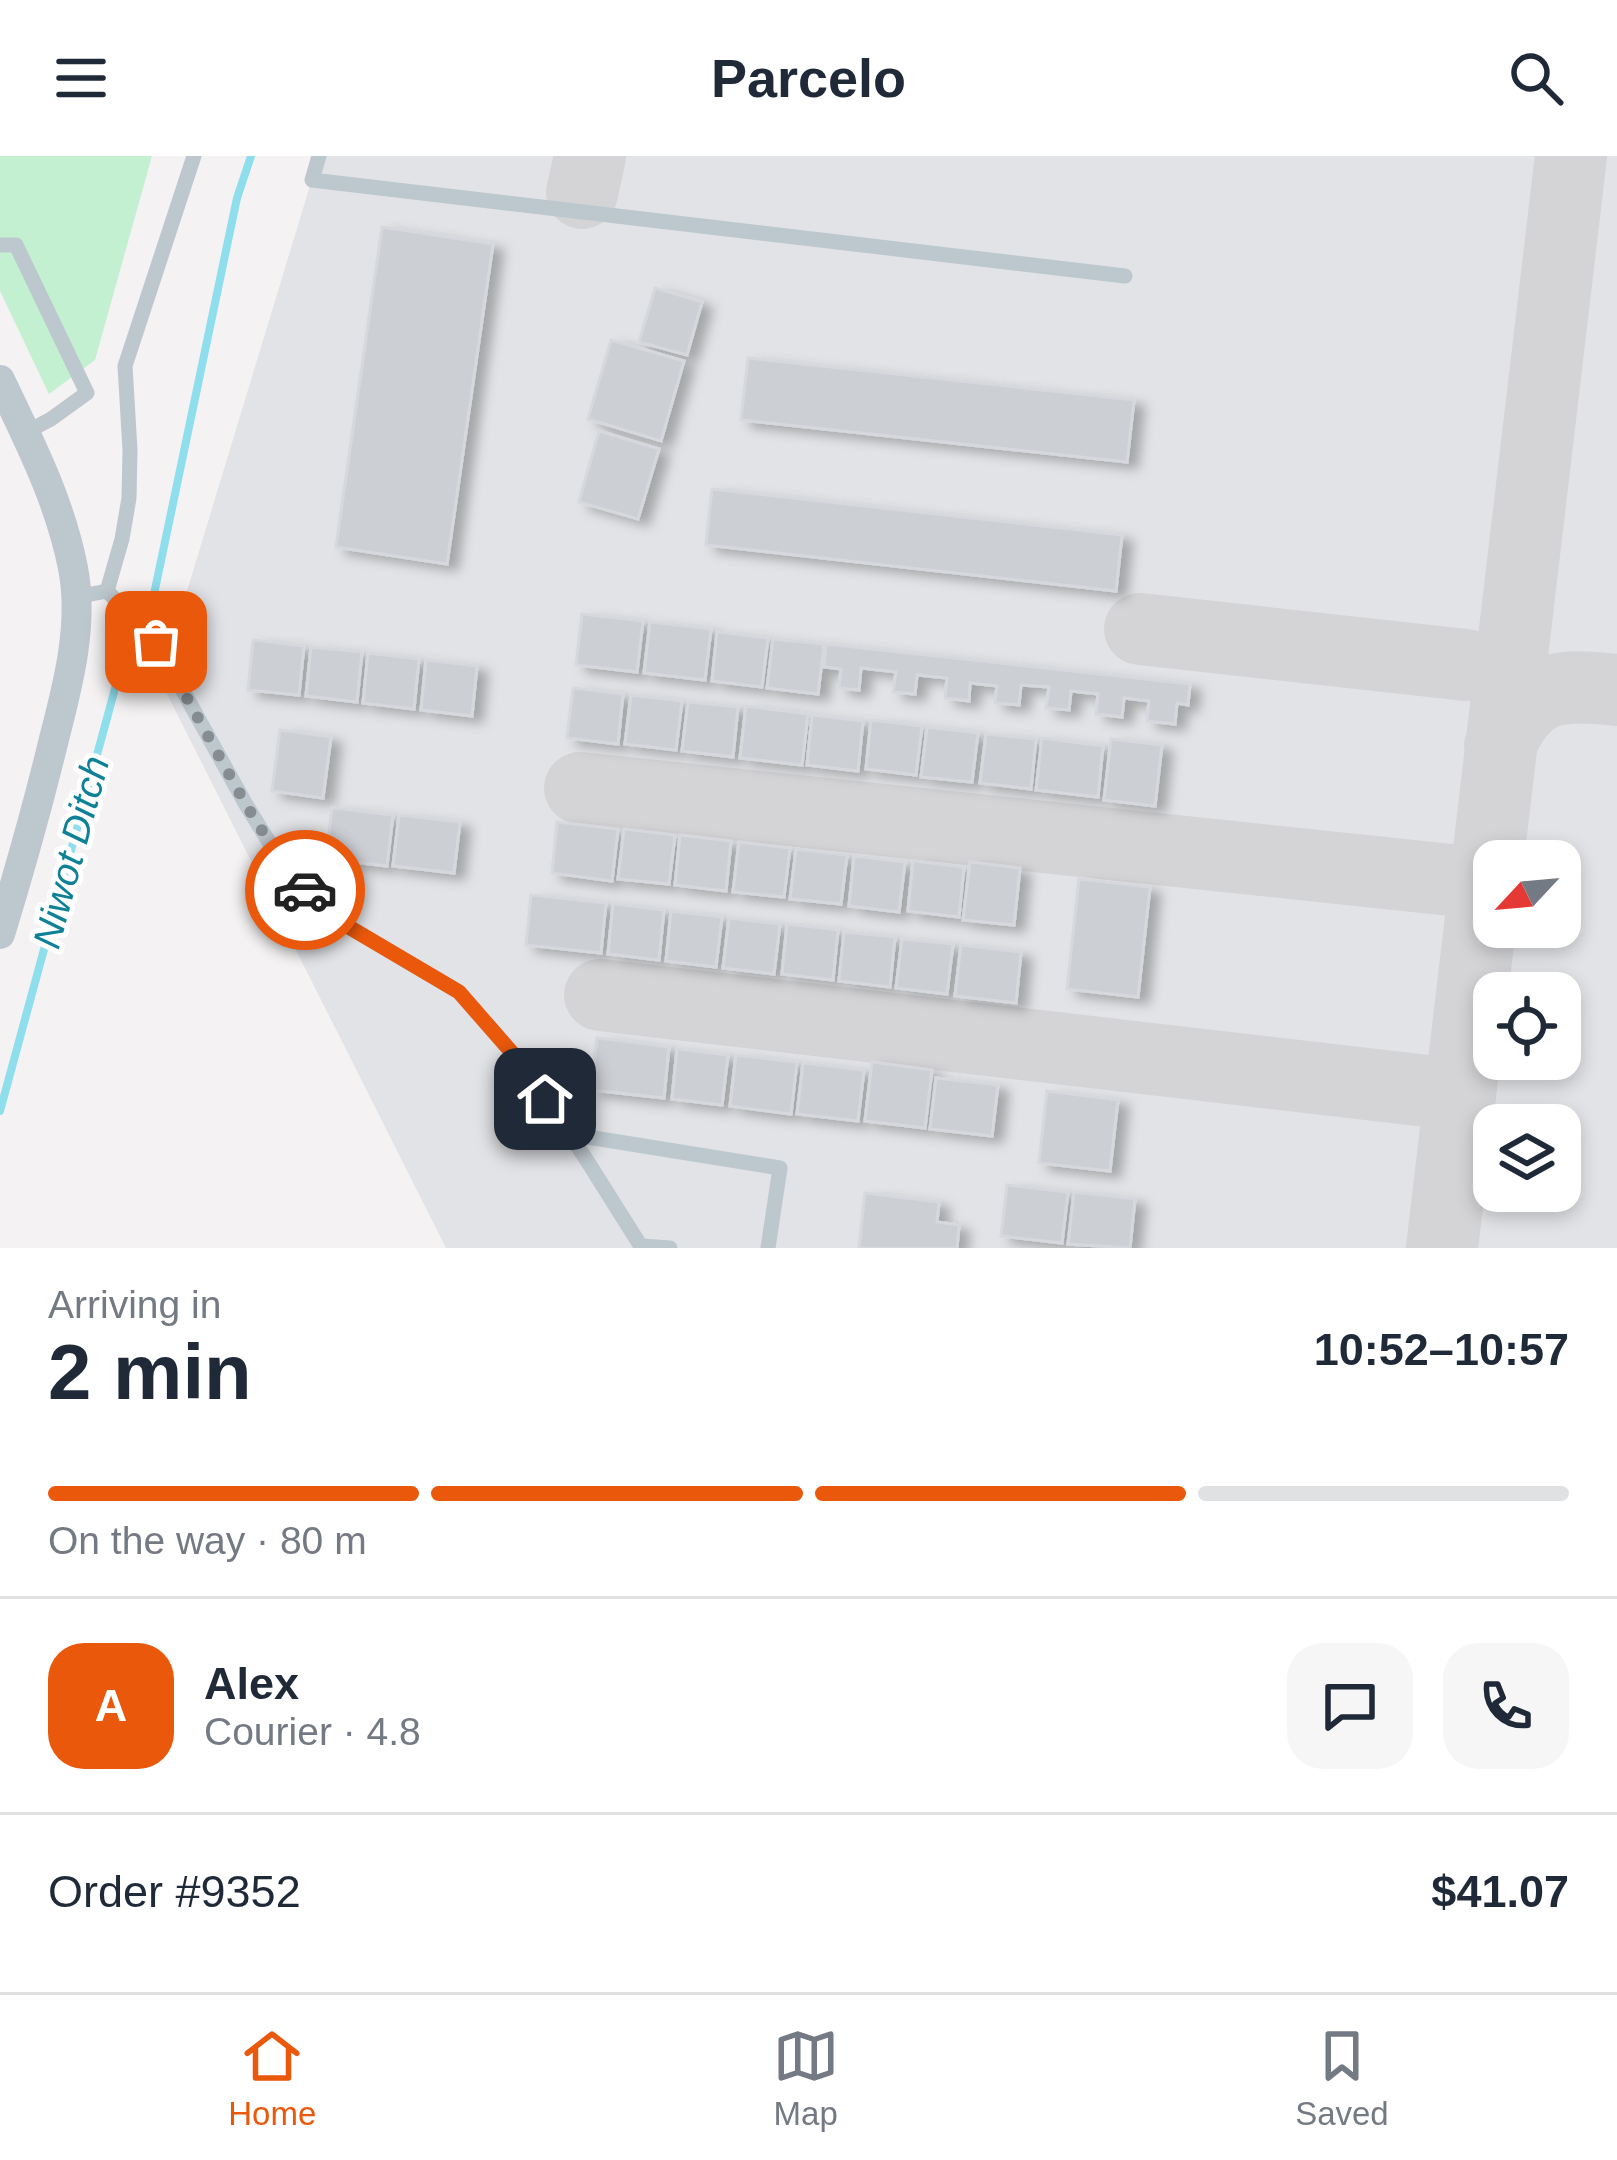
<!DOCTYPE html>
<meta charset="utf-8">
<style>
:root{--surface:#fff;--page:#f6f6f7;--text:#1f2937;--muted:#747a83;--line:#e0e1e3;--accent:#ea580c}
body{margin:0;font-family:Arial,sans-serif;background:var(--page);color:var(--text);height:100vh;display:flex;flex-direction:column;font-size:45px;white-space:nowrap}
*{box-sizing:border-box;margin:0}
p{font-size:39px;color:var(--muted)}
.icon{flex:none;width:66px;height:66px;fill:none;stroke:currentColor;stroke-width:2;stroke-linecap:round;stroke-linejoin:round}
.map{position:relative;height:1092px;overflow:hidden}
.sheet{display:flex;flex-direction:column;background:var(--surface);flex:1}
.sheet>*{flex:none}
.needle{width:78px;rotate:244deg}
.tools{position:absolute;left:1473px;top:684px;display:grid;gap:24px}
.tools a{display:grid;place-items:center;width:108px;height:108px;border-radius:24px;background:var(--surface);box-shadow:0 6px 18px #0003;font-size:60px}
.pin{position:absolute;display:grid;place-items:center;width:102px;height:102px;color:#fff;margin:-51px;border-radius:24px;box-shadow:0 6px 18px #0006}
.courier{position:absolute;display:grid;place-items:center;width:120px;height:120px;margin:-60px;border:9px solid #ea580c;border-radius:50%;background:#fff;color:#222;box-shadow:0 3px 15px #0007}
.headline em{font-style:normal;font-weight:700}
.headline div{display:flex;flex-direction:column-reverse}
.headline{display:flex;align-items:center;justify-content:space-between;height:204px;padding:0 48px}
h1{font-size:78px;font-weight:700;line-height:90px}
.bar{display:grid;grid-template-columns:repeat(4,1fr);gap:18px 12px;align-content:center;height:144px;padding:0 48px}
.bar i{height:15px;border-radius:9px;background:var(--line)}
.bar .on{background:var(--accent)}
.bar p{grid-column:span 4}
.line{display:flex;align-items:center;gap:30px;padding:0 48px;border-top:3px solid var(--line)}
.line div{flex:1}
.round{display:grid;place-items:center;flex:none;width:126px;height:126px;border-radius:36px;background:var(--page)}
header{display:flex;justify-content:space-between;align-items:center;height:156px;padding:0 48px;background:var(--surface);font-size:54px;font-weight:700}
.tabs{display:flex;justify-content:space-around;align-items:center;height:168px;border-top:3px solid var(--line);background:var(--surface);font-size:33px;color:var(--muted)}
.tabs a{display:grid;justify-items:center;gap:6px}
.tabs .on{color:var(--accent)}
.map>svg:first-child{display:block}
.airport{fill:#e1e3e6;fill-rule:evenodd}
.green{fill:#c2f0d1}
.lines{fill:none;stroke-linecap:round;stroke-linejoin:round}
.stream{stroke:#8fdeed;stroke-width:8}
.taxiway{stroke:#d4d4d7;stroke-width:72}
.building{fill:#cccfd4;stroke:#d6d8dd;stroke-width:3;filter:url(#shadow)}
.service{stroke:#bdc7ce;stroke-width:15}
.minor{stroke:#bdc7ce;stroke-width:30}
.done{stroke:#858d92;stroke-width:12;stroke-dasharray:0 21.6}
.route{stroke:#ea580c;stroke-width:15}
.labels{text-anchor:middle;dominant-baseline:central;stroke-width:10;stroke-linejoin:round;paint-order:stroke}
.water-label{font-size:39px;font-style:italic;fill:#0e8197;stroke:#fff}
</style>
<header><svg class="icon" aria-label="menu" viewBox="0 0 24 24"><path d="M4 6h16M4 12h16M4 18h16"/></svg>Parcelo<svg class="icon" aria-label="search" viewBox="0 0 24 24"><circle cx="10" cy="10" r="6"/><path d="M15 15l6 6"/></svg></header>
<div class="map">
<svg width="1617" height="1092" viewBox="0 0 1617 1092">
<defs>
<filter id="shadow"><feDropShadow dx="10" dy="6" stdDeviation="6" flood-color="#0004"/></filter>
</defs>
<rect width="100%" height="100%" fill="#f4f2f2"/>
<!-- airport -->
<path class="airport" d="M319 0H1617V1092H446L160 524ZM1494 705H1560V771H1494ZM1494 837H1560V903H1494ZM1494 969H1560V1035H1494Z"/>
<!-- green -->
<path class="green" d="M0 0H152L95 204 49 238 0 135Z"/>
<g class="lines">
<!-- stream -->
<path class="stream" d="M153 443 237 42 251 0
M0 955 122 507"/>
<!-- taxiway -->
<path class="taxiway" d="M582 37 590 0
M1140 473 1466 509
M1500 590C1526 529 1558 527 1617 534
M580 632 1451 724
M600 839 1427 935
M1442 1092 1571 0"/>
</g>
<!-- building -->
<path class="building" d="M382 71 493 88 447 408 336 391Z
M655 132 702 146 687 199 639 186Z
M611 184 684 205 661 285 588 263Z
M748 202 1134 244 1127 306 741 264Z
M599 275 659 293 638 363 579 346Z
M712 333 1122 379 1116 435 706 389Z
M582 458 643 465 637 516 576 509Z
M650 466 711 473 705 524 644 517Z
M717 476 768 482 762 531 712 525Z
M773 483 824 488 818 538 767 532Z
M253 484 304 490 299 539 248 534Z
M826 488 1190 528 1188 549 1177 547 1175 568 1147 565 1149 545 1124 542 1122 561 1096 558 1098 538 1071 535 1069 554 1046 552 1049 531 1021 529 1019 549 995 547 997 530 970 527 969 545 945 542 947 522 917 519 915 538 893 536 896 516 861 512 859 534 839 532 841 513 824 511Z
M311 491 362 496 357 546 306 540Z
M368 497 419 503 414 553 363 547Z
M426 504 477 510 472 560 421 554Z
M573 532 623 538 618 588 567 582Z
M631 539 682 545 676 594 625 588Z
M688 546 738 551 733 601 682 595Z
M746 550 808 558 802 609 740 602Z
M812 559 863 565 858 615 807 609Z
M871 564 922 570 916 619 866 613Z
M927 571 978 577 972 626 921 621Z
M280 574 331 581 323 642 272 635Z
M986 578 1036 583 1031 633 980 627Z
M1042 582 1103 590 1098 641 1036 634Z
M1111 583 1162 589 1155 650 1104 644Z
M332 652 393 659 387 710 326 703Z
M399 659 460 666 454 717 393 710Z
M557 666 618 673 612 725 552 717Z
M624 673 675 679 669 728 618 723Z
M680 679 731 685 726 735 675 729Z
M739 686 790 692 784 741 733 736Z
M796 693 847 699 841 748 790 743Z
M854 700 905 706 899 756 849 750Z
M913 705 964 711 959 761 908 755Z
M970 706 1020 712 1014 769 963 764Z
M1079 723 1150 731 1138 841 1067 833Z
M531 739 606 747 601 797 526 789Z
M613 748 664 754 659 804 608 798Z
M671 755 722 761 716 811 666 805Z
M729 762 780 768 774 818 723 812Z
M787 768 838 774 833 824 782 818Z
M844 776 895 781 890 831 839 825Z
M902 783 953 788 947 838 896 832Z
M961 789 1021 796 1016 847 955 840Z
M597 882 669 891 664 942 591 934Z
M677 893 728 899 722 949 672 943Z
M736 899 797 906 791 958 730 950Z
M872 906 932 914 925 972 865 965Z
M803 907 864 914 858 965 797 958Z
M936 922 998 929 992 980 930 973Z
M1047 935 1118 944 1110 1015 1039 1007Z
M1007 1029 1068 1036 1062 1087 1001 1080Z
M1074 1036 1135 1043 1130 1092 1068 1088Z
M865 1037 939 1046 937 1066 959 1069 957 1092H859Z"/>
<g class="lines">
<!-- service -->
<path class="service" d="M319 0 312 24 1125 120
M0 89H16L87 237 51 263 25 277
M107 435 122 383 129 342 130 294 125 210 194 0
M76 441 107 435 156 486 245 647 290 720 337 764 459 836 521 907 586 1003 642 1092
M569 978 780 1012 768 1092
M641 1090 670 1092"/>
<!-- minor -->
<path class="minor" d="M0 224C29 285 60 345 73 412 84 468 68 529 54 583 38 649 20 713 0 778"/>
</g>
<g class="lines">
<!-- done -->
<path class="done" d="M156 486 245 647 290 720 305 734"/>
<!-- route -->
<path class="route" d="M305 734 337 764 459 836 521 907 545 943"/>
</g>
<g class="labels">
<!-- water labels -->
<g class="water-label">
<text transform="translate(71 696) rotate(-75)">Niwot Ditch</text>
</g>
</g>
</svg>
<div class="tools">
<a><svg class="needle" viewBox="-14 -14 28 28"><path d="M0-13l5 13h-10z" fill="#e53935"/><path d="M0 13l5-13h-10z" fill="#747a83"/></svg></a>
<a><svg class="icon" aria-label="locate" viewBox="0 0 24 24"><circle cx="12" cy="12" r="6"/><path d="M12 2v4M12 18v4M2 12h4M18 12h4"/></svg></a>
<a><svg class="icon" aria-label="layers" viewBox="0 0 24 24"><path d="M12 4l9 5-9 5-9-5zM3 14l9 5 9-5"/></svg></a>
</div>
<div class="pin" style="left:156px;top:486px;background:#ea580c"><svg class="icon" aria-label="bag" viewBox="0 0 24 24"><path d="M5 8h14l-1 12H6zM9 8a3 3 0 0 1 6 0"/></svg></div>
<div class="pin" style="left:545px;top:943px;background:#1f2937"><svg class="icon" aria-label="home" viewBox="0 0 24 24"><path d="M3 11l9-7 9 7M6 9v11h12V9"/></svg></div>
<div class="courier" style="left:305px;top:734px"><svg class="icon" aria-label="car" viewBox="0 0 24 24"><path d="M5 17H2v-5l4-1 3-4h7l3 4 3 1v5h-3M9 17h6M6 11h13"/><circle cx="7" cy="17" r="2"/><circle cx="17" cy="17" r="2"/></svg></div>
</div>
<section class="sheet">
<div class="headline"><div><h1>2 min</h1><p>Arriving in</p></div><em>10:52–10:57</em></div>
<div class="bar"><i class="on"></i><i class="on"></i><i class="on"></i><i></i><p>On the way · 80 m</p></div>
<div class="line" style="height:216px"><b class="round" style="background:var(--accent);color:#fff">A</b><div><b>Alex</b><p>Courier · 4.8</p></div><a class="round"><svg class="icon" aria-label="chat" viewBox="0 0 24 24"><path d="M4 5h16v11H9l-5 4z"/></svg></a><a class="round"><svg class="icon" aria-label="phone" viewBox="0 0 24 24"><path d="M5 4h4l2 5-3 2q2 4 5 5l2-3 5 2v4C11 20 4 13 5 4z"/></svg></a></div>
<div class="line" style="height:156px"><div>Order #9352</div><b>$41.07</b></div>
</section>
<nav class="tabs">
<a class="on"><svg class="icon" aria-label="home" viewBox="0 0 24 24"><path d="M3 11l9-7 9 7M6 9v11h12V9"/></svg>Home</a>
<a><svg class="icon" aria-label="map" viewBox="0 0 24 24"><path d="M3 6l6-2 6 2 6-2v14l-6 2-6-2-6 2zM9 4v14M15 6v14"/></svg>Map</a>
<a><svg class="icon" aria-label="saved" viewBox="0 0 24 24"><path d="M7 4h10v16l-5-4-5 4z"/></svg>Saved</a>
</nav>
